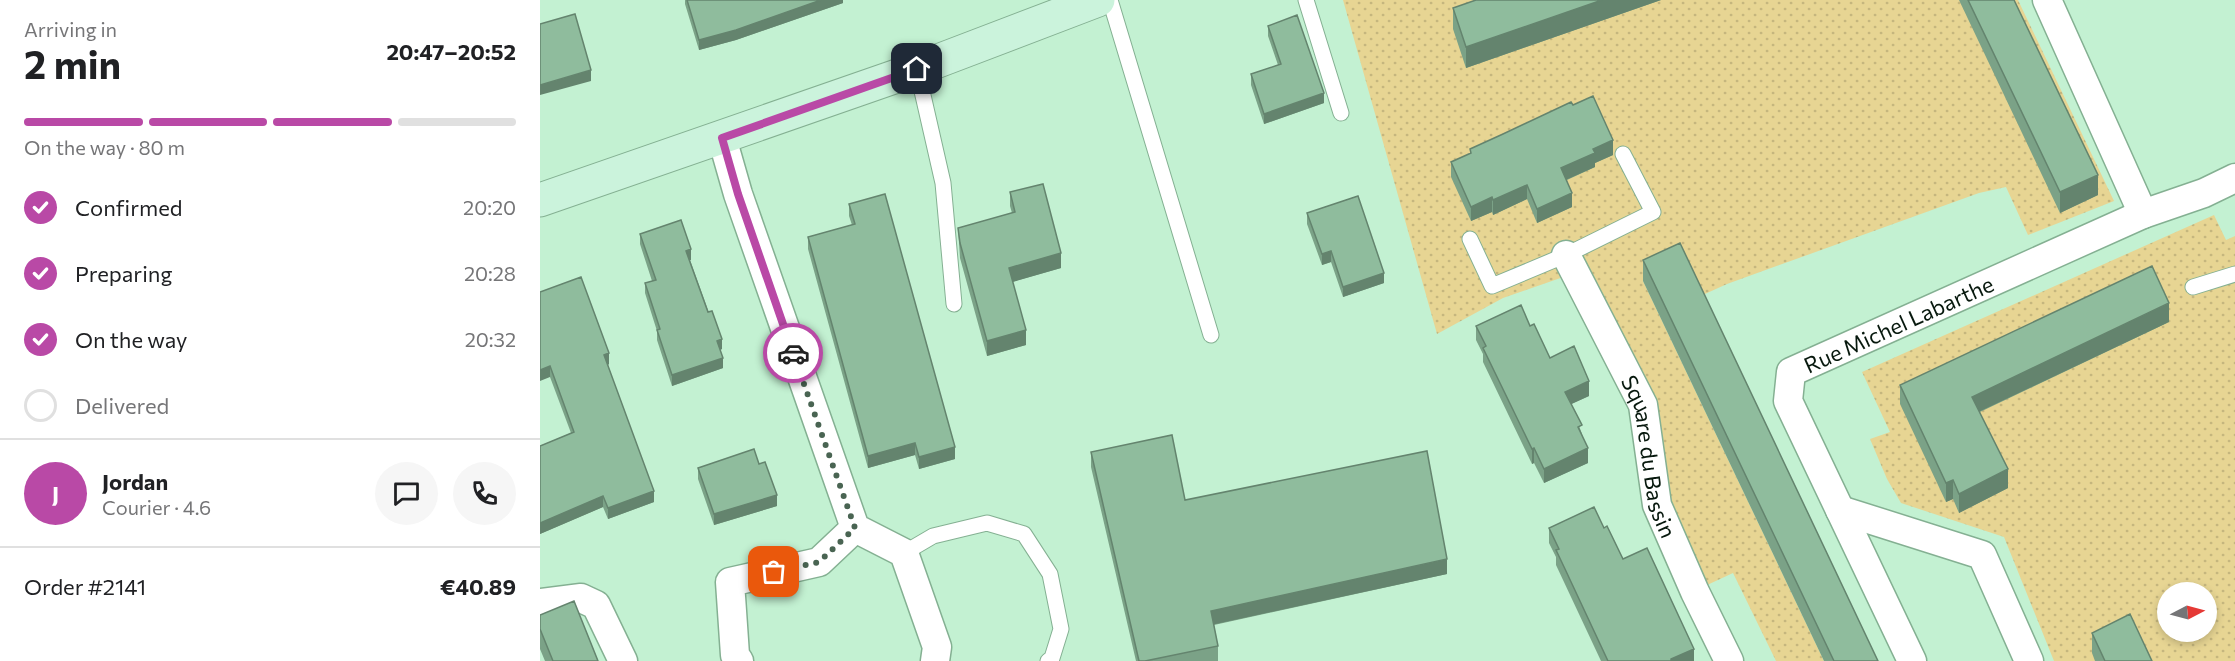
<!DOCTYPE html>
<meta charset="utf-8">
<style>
:root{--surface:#fff;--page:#f6f6f6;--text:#202124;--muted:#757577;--line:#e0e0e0;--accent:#b949a6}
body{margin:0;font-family:Commissioner,sans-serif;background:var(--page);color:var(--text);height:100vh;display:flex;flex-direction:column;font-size:22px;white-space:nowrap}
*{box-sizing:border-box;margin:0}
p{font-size:20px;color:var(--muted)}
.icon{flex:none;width:33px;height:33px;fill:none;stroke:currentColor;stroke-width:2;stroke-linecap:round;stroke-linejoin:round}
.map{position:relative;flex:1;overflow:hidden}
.side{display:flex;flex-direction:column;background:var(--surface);width:540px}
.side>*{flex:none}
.needle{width:39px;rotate:84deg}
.fabs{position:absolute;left:1617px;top:582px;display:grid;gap:12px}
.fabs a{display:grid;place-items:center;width:60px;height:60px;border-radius:50%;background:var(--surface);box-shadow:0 3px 9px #0003;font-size:30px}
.pin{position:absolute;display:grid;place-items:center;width:51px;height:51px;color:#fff;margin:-26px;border-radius:12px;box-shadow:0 3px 9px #0006}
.courier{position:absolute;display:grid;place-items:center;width:60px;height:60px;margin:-30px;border:4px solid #b949a6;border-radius:50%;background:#fff;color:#222;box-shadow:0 2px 8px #0007}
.overview em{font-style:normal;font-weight:700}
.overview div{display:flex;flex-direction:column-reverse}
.overview{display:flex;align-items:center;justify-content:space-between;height:102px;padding:0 24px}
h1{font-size:39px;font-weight:700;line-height:45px}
.bar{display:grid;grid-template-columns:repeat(4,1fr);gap:9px 6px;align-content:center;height:72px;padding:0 24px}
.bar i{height:8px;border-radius:4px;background:var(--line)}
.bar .selected{background:var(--accent)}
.bar p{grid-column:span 4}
.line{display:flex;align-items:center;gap:15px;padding:0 24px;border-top:2px solid var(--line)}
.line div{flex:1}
.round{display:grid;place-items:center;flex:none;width:63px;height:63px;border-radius:32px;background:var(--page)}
ol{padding:0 24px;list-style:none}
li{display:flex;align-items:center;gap:18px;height:66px}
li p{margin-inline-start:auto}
li .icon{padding:6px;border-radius:50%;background:var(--accent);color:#fff;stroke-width:4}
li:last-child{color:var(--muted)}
li i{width:33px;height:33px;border:3px solid var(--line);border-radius:50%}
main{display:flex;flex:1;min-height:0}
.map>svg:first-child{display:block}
.grass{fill:url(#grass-dots);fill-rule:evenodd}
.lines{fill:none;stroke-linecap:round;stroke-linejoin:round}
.lane-casing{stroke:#84b092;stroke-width:17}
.street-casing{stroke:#84b092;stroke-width:31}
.secondary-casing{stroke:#84b092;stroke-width:35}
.lane{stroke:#fff;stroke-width:15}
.street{stroke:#fff;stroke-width:28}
.secondary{stroke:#cbf3dc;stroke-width:33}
.wall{fill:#7ba287}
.shaded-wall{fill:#64846e}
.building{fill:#8fbc9d;stroke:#64846e;stroke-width:1.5}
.done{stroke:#496452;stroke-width:6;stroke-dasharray:0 10.8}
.route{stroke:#b949a6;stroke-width:8}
.labels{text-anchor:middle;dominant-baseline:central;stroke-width:5;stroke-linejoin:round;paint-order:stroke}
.street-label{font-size:22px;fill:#07180d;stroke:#fff}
</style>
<main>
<section class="side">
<div class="overview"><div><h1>2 min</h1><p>Arriving in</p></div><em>20:47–20:52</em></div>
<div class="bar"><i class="selected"></i><i class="selected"></i><i class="selected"></i><i></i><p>On the way · 80 m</p></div>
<ol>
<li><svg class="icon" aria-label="check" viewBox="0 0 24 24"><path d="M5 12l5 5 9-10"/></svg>Confirmed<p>20:20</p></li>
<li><svg class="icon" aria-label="check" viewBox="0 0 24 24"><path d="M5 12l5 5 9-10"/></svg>Preparing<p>20:28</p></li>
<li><svg class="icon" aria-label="check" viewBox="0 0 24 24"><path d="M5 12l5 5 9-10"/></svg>On the way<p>20:32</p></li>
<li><i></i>Delivered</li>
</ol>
<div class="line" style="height:108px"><b class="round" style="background:var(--accent);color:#fff">J</b><div><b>Jordan</b><p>Courier · 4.6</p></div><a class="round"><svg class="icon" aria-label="chat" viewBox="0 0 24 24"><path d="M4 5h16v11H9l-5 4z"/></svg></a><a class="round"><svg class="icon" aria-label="phone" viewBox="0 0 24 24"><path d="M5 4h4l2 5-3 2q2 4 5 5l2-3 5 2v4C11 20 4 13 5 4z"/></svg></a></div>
<div class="line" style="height:78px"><div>Order #2141</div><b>€40.89</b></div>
</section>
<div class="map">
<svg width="1695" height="661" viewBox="0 0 1695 661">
<defs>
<pattern id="grass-dots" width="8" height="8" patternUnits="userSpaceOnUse" patternTransform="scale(1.5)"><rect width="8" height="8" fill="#e7d593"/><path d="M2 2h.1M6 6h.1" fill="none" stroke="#c5b67e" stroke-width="1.8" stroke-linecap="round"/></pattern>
</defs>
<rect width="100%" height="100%" fill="#c3f1d2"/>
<!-- grass -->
<path class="grass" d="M803 0H1478L1574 201 1488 235 1466 187 1439 193 1187 284 1156 298 1103 281 1284 661H1236L1193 573 1165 586 1128 498 1116 406 1049 268 963 298 897 334Z
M1674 215 1686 240 1695 236V661H1514L1464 537 1361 503 1347 479 1330 439 1350 432 1322 372ZM1628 592H1666V632H1628Z"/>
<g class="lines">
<defs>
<path id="lane" d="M570 0 671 335
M766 0 801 113
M377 69 403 183 414 304
M930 239 952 286 1026 255 1113 212 1083 154
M1653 287 1695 274
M364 553 393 536 447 523 484 534 510 574 521 629 512 658 508 661"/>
<g id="street">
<path d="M1507 0 1603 214 1664 193 1695 178"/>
<path d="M182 138 198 194 315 528 364 553 397 647 395 661"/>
<path id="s1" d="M1026 255 1103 405 1117 505 1155 592 1189 661"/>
<path d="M1300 510 1442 555 1489 661"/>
<path d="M0 603 41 598 56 605 83 661"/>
<path d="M199 661 195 655 190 582 279 562 315 528"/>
<path id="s2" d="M1372 661 1248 401 1251 372 1603 214"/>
</g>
<path id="secondary" d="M0 200 377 69 558 0"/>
</defs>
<!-- lane casing -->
<use href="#lane" class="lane-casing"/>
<!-- street casing -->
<use href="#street" class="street-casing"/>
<!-- secondary casing -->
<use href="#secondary" class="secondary-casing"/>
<!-- lane -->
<use href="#lane" class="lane"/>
<!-- street -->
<use href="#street" class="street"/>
<!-- secondary -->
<use href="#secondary" class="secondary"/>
</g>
<!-- wall -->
<path class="wall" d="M145 0H303V3L196 40 159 50 145 4Z
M936 0H1121L926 68 913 29V8Z
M1419 0H1474L1558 195 1520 213Z
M728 26 784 103 724 124 711 85V74L738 65 728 36Z
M1033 105 1073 155 1055 163V167L1027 180 1032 207 997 223 987 199 953 215 952 212 931 221 911 177V162L930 154V149Z
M470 192 521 268 472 282 486 345 447 356 420 258 418 228 472 213 470 206Z
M309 204 415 459 379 469 375 455 328 468 268 249V237L312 225 309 216Z
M767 213 844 283 803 297 791 262 782 265 767 224Z
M100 234 151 260H150L182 349 180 350 183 368 132 386 117 340V331L105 293V283L112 281 100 244Z
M1103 260 1338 661H1284L1103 281Z
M0 292 69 364 68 365 114 502 68 519 63 507 0 534V446L31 433 10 377Z
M1629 322 1440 412 1468 488 1419 513 1413 499 1406 502 1360 404V385Z
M936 326H990L1010 358 1049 396 1031 404 1042 434 1048 463 1004 483 994 463 992 464 943 362V354L936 340Z
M551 452 645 500 907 574 674 625 678 646V661H596L551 467Z
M158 468 237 506 174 525 158 479Z
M1009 528H1064L1083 559 1154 661H1061L1016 565V557L1009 543Z
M0 615 58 661H5L0 649Z
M1552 633 1612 661H1555L1552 653Z"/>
<!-- shaded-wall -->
<path class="shaded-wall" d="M281 0H303V3L196 40 159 50V40Z
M1062 0H1121L926 68V47Z
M51 70V81L0 95V85Z
M784 93V103L724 124V114Z
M1073 140V155L1055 163V167L1021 182V168L1053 149Z
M1558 175V195L1520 213V192Z
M987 185V199L953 215V200Z
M1032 193V207L997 223V209Z
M952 197V212L931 221V207Z
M151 249V260L146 261V251Z
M791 251V262L782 265V254Z
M521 253V268L469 283V268Z
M844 273V283L803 297V287Z
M1629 303V322L1432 415V397Z
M486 330V345L447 356V341Z
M182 339V349L177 351V341Z
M69 353V364L64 366V355Z
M183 358V368L132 386V375Z
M10 366V377L0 381V370Z
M1049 381V396L1025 407V392Z
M375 443V455L328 468V456Z
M415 447V459L379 469V457Z
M994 448V463L992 464V449Z
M1048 448V463L1004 483V469Z
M1468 469V488L1419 513V494Z
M1413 480V499L1406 502V483Z
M114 491V502L68 519V508Z
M237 495V506L174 525V514Z
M63 496V507L0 534V523Z
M907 559V574L671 625V611Z
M1154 649V661H1131V659Z"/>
<!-- building -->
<path class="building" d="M147 0H281L196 30 159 40Z
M936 0H1062L926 47 913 8Z
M1428 0H1474L1558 175 1520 192Z
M35 14 51 70 0 85V24Z
M757 15 784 93 724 114 711 74 741 64 728 26Z
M1053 96 1073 140 1053 149 1055 153 1021 168 1032 193 997 209 987 185 953 200 952 197 931 207 911 162 931 153 930 149 963 134 1031 102 1033 105Z
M503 184 521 253 469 268 486 330 447 341 420 243 418 228 475 212 470 192Z
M345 194 415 447 379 457 375 443 328 456 268 237 315 224 309 204Z
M818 196 844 273 803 287 791 251 782 254 767 213Z
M141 220 151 249 146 251 168 312 172 311 182 339 177 341 183 358 132 375 117 330 120 329 105 283 116 280 100 234Z
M1140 243 1338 661H1294L1103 260Z
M1612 266 1629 303 1432 397 1468 469 1419 494 1413 480 1406 483 1360 385Z
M41 277 69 353 64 355 114 491 68 508 63 496 0 523V446L34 432 10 366 0 370V292Z
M981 305 990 326 994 324 1010 358 1034 346 1049 381 1025 392 1042 425 1038 427 1048 448 1004 469 994 448 992 449 943 348 946 346 936 326Z
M632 435 645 500 887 451 907 559 671 611 678 646 605 661H599L551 452Z
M214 449 219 464 225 462 237 495 174 514 158 468Z
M1054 507 1064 528 1067 526 1083 559 1107 548 1154 649 1131 659V661H1068L1025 569 1016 550 1019 549 1009 528Z
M34 601 58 661H13L0 629V615Z
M1590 614 1612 661H1565L1552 633Z"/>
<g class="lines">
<!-- done -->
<path class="done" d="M234 572 279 562 315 528 253 353"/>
<!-- route -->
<path class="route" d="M253 353 198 194 182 138 377 69"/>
</g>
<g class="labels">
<!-- street labels -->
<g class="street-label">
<text stroke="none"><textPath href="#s2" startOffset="435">Rue Michel Labarthe</textPath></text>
<text stroke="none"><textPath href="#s1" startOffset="220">Square du Bassin</textPath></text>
</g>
</g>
</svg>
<div class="fabs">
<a><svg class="needle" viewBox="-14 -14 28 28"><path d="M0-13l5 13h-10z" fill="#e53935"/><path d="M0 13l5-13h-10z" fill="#757577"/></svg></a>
</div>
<div class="pin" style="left:234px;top:572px;background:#ea580c"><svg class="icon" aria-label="bag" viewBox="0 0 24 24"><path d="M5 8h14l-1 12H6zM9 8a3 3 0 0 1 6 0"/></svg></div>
<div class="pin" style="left:377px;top:69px;background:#1f2937"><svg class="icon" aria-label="home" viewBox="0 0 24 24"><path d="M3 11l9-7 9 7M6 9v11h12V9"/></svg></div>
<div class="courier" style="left:253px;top:353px"><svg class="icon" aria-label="car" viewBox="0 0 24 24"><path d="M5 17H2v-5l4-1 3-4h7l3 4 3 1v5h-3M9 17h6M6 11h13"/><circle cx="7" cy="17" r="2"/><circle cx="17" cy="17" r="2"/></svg></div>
</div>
</main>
